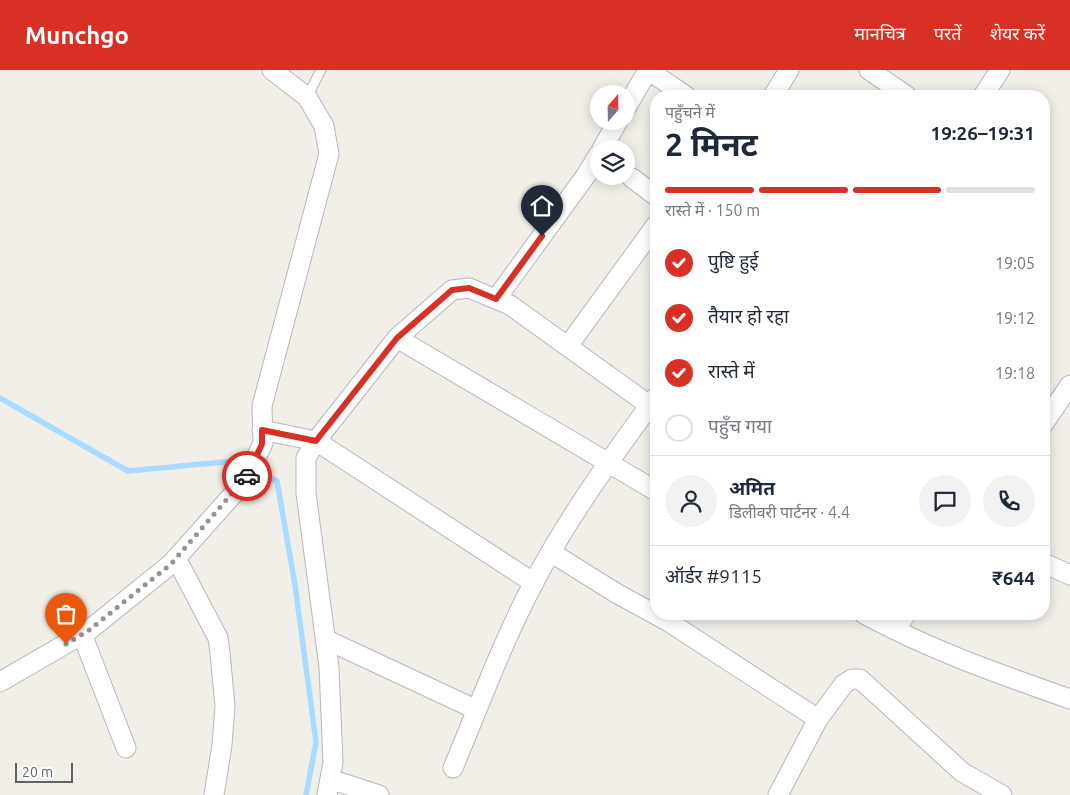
<!DOCTYPE html>
<html lang="hi">
<meta charset="utf-8">
<style>
:root{--surface:#fff;--page:#f2f2f3;--text:#1f2937;--muted:#747a83;--line:#e0e1e3;--accent:#d93025}
body{margin:0;font-family:Ubuntu,"Noto Sans Devanagari",sans-serif;background:var(--page);color:var(--text);height:100vh;display:flex;flex-direction:column;font-size:19px;white-space:nowrap}
*{box-sizing:border-box;margin:0}
p{font-size:16px;color:var(--muted)}
.icon{flex:none;width:28px;height:28px;fill:none;stroke:currentColor;stroke-width:2;stroke-linecap:round;stroke-linejoin:round}
.map{position:relative;flex:1;overflow:hidden}
.side{position:absolute;left:650px;top:20px;width:400px;height:530px;display:flex;flex-direction:column;background:var(--surface);border-radius:20px;box-shadow:0 2px 12px #0003}
.side>*{flex:none}
.needle{width:32px;rotate:20deg}
.controls{position:absolute;left:590px;top:15px;display:grid;gap:10px}
.controls a{display:grid;place-items:center;width:45px;height:45px;border-radius:50%;background:var(--surface);box-shadow:0 2px 12px #0003;font-size:25px}
.scale{position:absolute;left:15px;bottom:12px;width:58px;box-sizing:border-box;padding-left:5px;border:2px solid #5f6368;border-top:0;font-size:14px;line-height:18px;white-space:nowrap;color:#5f6368;-webkit-text-stroke:4px #fff;paint-order:stroke}
.pin{position:absolute;display:grid;place-items:center;width:42px;height:42px;color:#fff;margin:-51px -21px;border-radius:50% 50% 50% 0;rotate:-45deg;box-shadow:0 0 5px #0007}
.pin .icon{rotate:45deg}
.courier{position:absolute;display:grid;place-items:center;width:50px;height:50px;margin:-25px;border:4px solid #d93025;border-radius:50%;background:#fff;color:#222;box-shadow:0 1px 6px #0007}
.overview em{font-style:normal;font-weight:700}
.overview div{display:flex;flex-direction:column-reverse}
.overview{display:flex;align-items:center;justify-content:space-between;height:85px;padding:0 15px}
h1{font-size:32px;font-weight:700;line-height:38px}
.bar{display:grid;grid-template-columns:repeat(4,1fr);gap:8px 5px;align-content:center;height:60px;padding:0 15px}
.bar i{height:6px;border-radius:4px;background:var(--line)}
.bar .on{background:var(--accent)}
.bar p{grid-column:span 4}
.line{display:flex;align-items:center;gap:12px;padding:0 15px;border-top:1px solid var(--line)}
.line div{flex:1}
.round{display:grid;place-items:center;flex:none;width:52px;height:52px;border-radius:26px;background:var(--page)}
ol{padding:0 15px;list-style:none}
li{display:flex;align-items:center;gap:15px;height:55px}
li p{margin-inline-start:auto}
li .icon{padding:5px;border-radius:50%;background:var(--accent);color:#fff;stroke-width:4}
li:last-child{color:var(--muted)}
li i{width:28px;height:28px;border:2px solid var(--line);border-radius:50%}
header{display:flex;align-items:center;gap:30px;box-sizing:border-box;height:70px;padding:0 25px;background:var(--accent);color:#fff}
header strong{font-size:24px}
nav{display:flex;gap:28px;margin-inline-start:auto;font-size:18px}
.map>svg:first-child{display:block}
.lines{fill:none;stroke-linecap:round;stroke-linejoin:round}
.stream{stroke:#aadaff;stroke-width:5.5}
.lane-casing{stroke:#b5b8bc;stroke-width:11}
.street-casing{stroke:#b5b8bc;stroke-width:21}
.lane{stroke:#fff;stroke-width:9}
.street{stroke:#fff;stroke-width:19}
.done{stroke:#929495;stroke-width:5;stroke-dasharray:0 9}
.route{stroke:#d93025;stroke-width:6}
</style>
<header>
<strong>Munchgo</strong>
<nav><a>मानचित्र</a><a>परतें</a><a>शेयर करें</a></nav>
</header>
<div class="map">
<svg width="1070" height="725" viewBox="0 0 1070 725">
<rect width="100%" height="100%" fill="#f1efe8"/>
<g class="lines">
<!-- stream -->
<path class="stream" d="M0 328 128 401 235 391 277 411 295 515 316 672 306 725"/>
<defs>
<path id="lane" d="M307 27 321 0"/>
<path id="street" d="M648 0 686 26
M869 0 907 26
M773 26 789 0
M983 26 1000 0
M626 38 648 0
M602 79 618 51
M632 108 656 126
M496 229 587 104 599 84
M397 268 452 220 469 218 510 235 656 340
M568 276 656 155
M1044 353 1070 315
M262 360 316 371 534 513
M552 483 616 523 669 552 818 649
M176 488 218 568 220 583 225 636 222 675 214 725
M1044 493 1070 505
M864 544C930 580 999 604 1070 629
M895 560 906 544
M82 564 126 678
M325 569 477 640
M0 612 88 561 171 494 245 411 263 373 262 336 329 84 324 56 307 27 272 0
M453 698C479 636 502 573 533 514 567 449 613 385 656 327
M330 709 379 725
M327 725 333 692 329 597 306 423V388L316 371 397 268 656 421
M778 725 818 649 844 614 852 609H860L962 702 1002 725"/>
</defs>
<!-- lane casing -->
<use href="#lane" class="lane-casing"/>
<!-- street casing -->
<use href="#street" class="street-casing"/>
<!-- lane -->
<use href="#lane" class="lane"/>
<!-- street -->
<use href="#street" class="street"/>
</g>
<g class="lines">
<!-- done -->
<path class="done" d="M66 574 88 561 171 494 247 406"/>
<!-- route -->
<path class="route" d="M247 406 262 374V360L316 371 397 268 452 220 469 218 496 229 542 166"/>
</g>
</svg>
<div class="controls">
<a><svg class="needle" viewBox="-14 -14 28 28"><path d="M0-13l5 13h-10z" fill="#e53935"/><path d="M0 13l5-13h-10z" fill="#747a83"/></svg></a>
<a><svg class="icon" aria-label="layers" viewBox="0 0 24 24"><path d="M12 4l9 5-9 5-9-5zM3 14l9 5 9-5"/></svg></a>
</div>
<div class="scale">20 m</div>
<div class="pin" style="left:66px;top:574px;background:#ea580c"><svg class="icon" aria-label="bag" viewBox="0 0 24 24"><path d="M5 8h14l-1 12H6zM9 8a3 3 0 0 1 6 0"/></svg></div>
<div class="pin" style="left:542px;top:166px;background:#1f2937"><svg class="icon" aria-label="home" viewBox="0 0 24 24"><path d="M3 11l9-7 9 7M6 9v11h12V9"/></svg></div>
<div class="courier" style="left:247px;top:406px"><svg class="icon" aria-label="car" viewBox="0 0 24 24"><path d="M5 17H2v-5l4-1 3-4h7l3 4 3 1v5h-3M9 17h6M6 11h13"/><circle cx="7" cy="17" r="2"/><circle cx="17" cy="17" r="2"/></svg></div>
<section class="side">
<div class="overview"><div><h1>2 मिनट</h1><p>पहुँचने में</p></div><em>19:26–19:31</em></div>
<div class="bar"><i class="on"></i><i class="on"></i><i class="on"></i><i></i><p>रास्ते में · 150 m</p></div>
<ol>
<li><svg class="icon" aria-label="check" viewBox="0 0 24 24"><path d="M5 12l5 5 9-10"/></svg>पुष्टि हुई<p>19:05</p></li>
<li><svg class="icon" aria-label="check" viewBox="0 0 24 24"><path d="M5 12l5 5 9-10"/></svg>तैयार हो रहा<p>19:12</p></li>
<li><svg class="icon" aria-label="check" viewBox="0 0 24 24"><path d="M5 12l5 5 9-10"/></svg>रास्ते में<p>19:18</p></li>
<li><i></i>पहुँच गया</li>
</ol>
<div class="line" style="height:90px"><a class="round"><svg class="icon" aria-label="person" viewBox="0 0 24 24"><circle cx="12" cy="8" r="4"/><path d="M4 21q1-7 8-7t8 7"/></svg></a><div><b>अमित</b><p>डिलीवरी पार्टनर · 4.4</p></div><a class="round"><svg class="icon" aria-label="chat" viewBox="0 0 24 24"><path d="M4 5h16v11H9l-5 4z"/></svg></a><a class="round"><svg class="icon" aria-label="phone" viewBox="0 0 24 24"><path d="M5 4h4l2 5-3 2q2 4 5 5l2-3 5 2v4C11 20 4 13 5 4z"/></svg></a></div>
<div class="line" style="height:65px"><div>ऑर्डर #9115</div><b>₹644</b></div>
</section>
</div>
